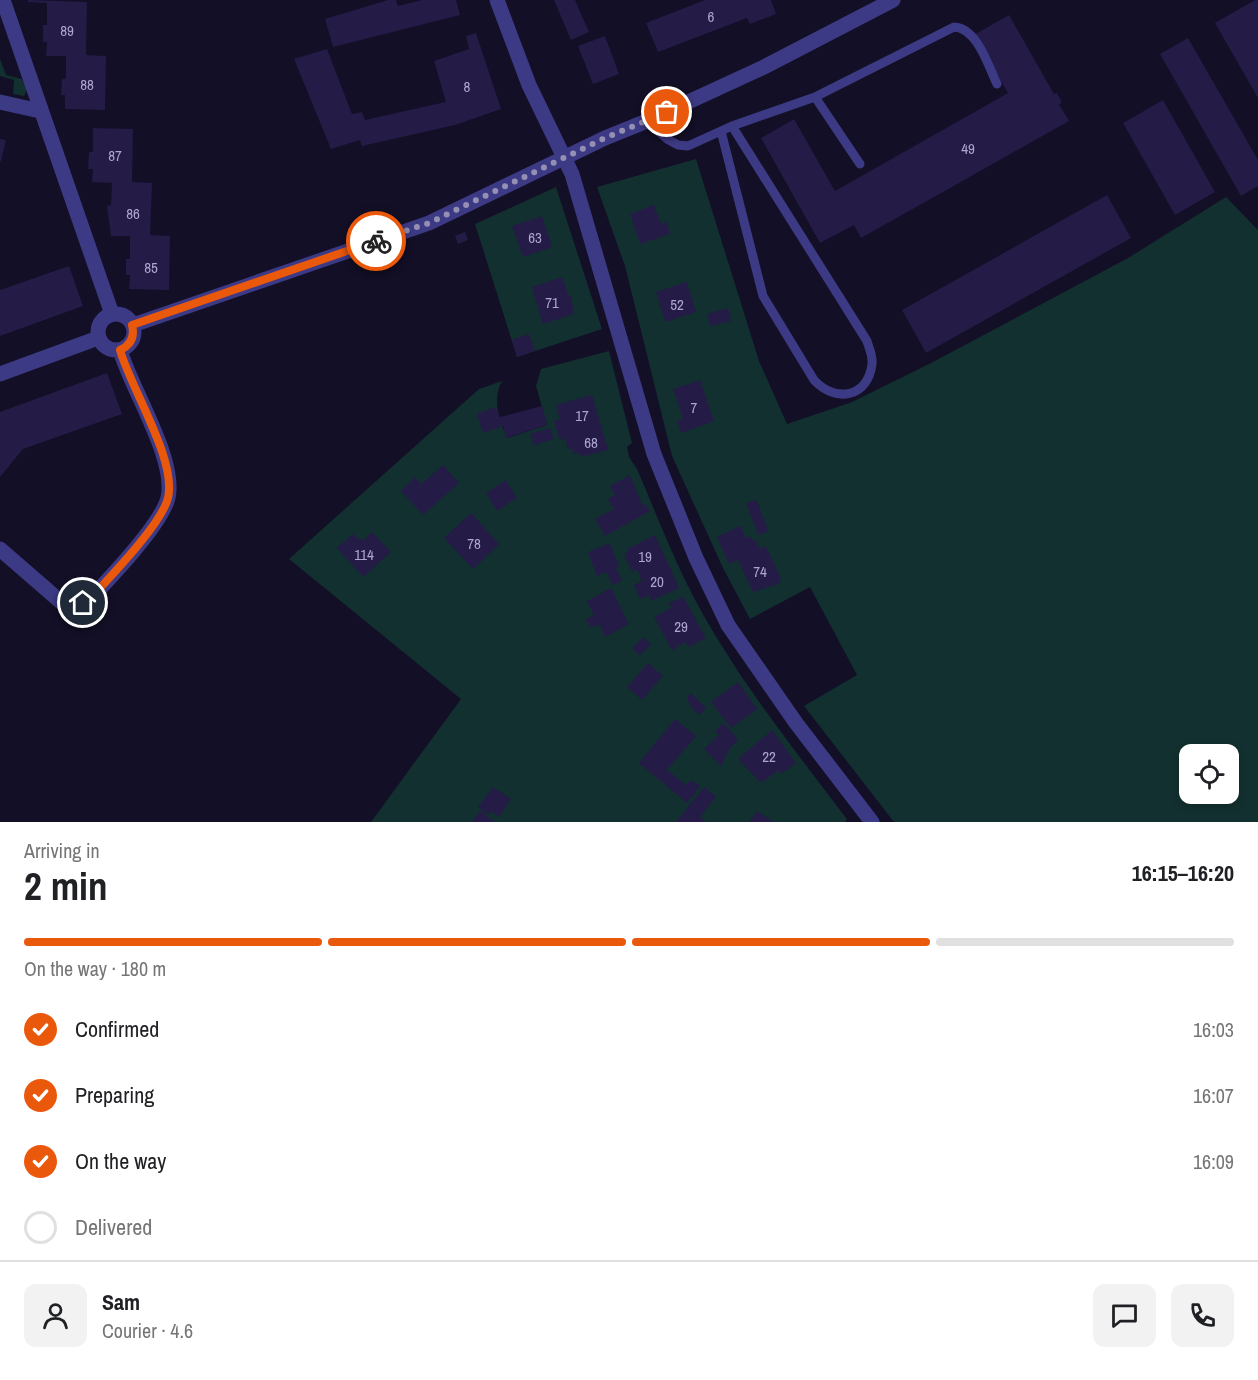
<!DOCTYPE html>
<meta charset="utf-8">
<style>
:root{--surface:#fff;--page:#f2f2f2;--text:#202124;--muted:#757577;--line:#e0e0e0;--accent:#ea580c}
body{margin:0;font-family:"Archivo Narrow",sans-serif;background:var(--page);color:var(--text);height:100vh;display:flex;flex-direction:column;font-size:22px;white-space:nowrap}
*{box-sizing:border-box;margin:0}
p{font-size:20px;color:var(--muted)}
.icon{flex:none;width:33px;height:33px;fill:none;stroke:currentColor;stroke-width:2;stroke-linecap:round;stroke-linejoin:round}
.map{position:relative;height:822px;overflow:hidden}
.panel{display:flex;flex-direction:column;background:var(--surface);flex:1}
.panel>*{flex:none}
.fabs{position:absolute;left:1179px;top:744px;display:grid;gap:12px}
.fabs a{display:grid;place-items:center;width:60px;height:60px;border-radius:12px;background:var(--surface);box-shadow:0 3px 9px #0003;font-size:30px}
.pin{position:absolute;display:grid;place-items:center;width:51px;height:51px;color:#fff;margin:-26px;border:3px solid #fff;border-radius:50%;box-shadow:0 2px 6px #0007}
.courier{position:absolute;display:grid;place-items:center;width:60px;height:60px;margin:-30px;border:4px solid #ea580c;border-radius:50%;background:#fff;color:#222;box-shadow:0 2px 8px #0007}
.summary em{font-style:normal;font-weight:700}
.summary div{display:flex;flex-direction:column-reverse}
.summary{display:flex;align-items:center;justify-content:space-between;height:102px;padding:0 24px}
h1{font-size:39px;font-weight:700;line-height:45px}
.bar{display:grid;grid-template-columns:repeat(4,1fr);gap:9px 6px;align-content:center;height:72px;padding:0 24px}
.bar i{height:8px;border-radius:4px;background:var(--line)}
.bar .selected{background:var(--accent)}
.bar p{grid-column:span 4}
.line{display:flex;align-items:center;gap:15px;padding:0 24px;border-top:2px solid var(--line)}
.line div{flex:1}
.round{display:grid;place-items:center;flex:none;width:63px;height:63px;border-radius:12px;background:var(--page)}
ol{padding:0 24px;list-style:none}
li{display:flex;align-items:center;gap:18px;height:66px}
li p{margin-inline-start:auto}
li .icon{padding:6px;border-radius:50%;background:var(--accent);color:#fff;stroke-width:4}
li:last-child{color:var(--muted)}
li i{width:33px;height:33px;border:3px solid var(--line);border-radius:50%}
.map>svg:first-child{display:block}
.green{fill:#12302f;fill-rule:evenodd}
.building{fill:#241b47}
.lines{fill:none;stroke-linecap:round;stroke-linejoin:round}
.service{stroke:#3d3a85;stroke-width:9}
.minor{stroke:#3d3a85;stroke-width:15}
.tertiary{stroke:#3d3a85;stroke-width:15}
.done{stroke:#948fb3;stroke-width:6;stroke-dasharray:0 10.8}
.route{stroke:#ea580c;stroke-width:8}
.labels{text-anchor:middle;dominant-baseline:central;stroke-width:4.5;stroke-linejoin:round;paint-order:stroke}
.number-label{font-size:15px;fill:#aca6d1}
</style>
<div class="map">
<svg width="1258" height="822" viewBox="0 0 1258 822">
<rect width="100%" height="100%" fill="#130f26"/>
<!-- green -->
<path class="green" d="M0 59 6 75 22 79 27 90 24 96 13 94 14 80 0 76Z
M696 159 759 361 787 424 852 402 931 363 1128 258 1226 197 1258 230V822H894L804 706 857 675 810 587 750 619 723 568 672 456 625 266 597 187ZM1190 754H1228V794H1190Z
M556 187 602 329 517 357 475 224Z
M609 351 632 443 627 447 629 457 637 469C653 506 668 545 686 582 728 667 790 744 847 819L845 822H371L461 699 289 559 479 389 502 381C492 400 499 419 507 438L547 425 536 386 541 369Z"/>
<!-- building -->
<path class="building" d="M28 0 87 2 86 55 106 56 105 110 65 109V95H61L62 79 66 78V56H46L47 42H43V25H47V3L28 2Z
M388 0H396L398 6 422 0H456L460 15 333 47 325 19Z
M554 0H575L589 32 571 40Z
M705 0H771L776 14 750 24 747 18 658 52 646 23Z
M1255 0H1258V98L1215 23Z
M1009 15 1054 94 1057 93 1062 103 1059 104 1069 121 861 238 854 225 820 243 761 138 794 119 835 191 1008 93 974 35Z
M476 33 501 109 455 125 362 146 360 140 331 149 294 59 327 49 352 114 362 112 365 120 446 102 434 61 469 49 466 36Z
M605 36 619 74 593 84 578 46Z
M1188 38 1258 160V186L1241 196 1160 54Z
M1163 100 1215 192 1175 215 1123 123Z
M93 128 133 129 132 182 152 183 150 235 170 236 169 290 129 289 130 275H126V259H130V236H111L107 206 111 205 112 183 92 182 93 169H88L89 152H93Z
M0 139 6 140 1 161H0Z
M1107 195 1131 238 926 353 902 310Z
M654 205 661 224 667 222 670 234 640 244 630 214Z
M542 216 552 247 523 257 512 226Z
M465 232 468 240 458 244 455 236Z
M69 266 83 306 0 336V290Z
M562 277 569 297 571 296 574 314 543 324 532 287Z
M687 282 696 312 665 322 656 292Z
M728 308 731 321 710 326 707 314Z
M529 334 535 351 517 357 512 340Z
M107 373 122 414 23 449 0 477V412Z
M700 380 714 421 681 433 677 421 683 419 673 389Z
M592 395 608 450 581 457 580 453 573 454 572 448 568 449 565 437 563 440 559 439 554 421 560 419 556 405Z
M542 406 547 425 506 438 503 426 483 433 477 414 496 407 500 417Z
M550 428 554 439 534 445 530 434Z
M443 465 459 483 423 515 401 491 415 477 421 484Z
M630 475 642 505 645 504 650 511 605 536 595 519 614 509 608 499 615 495 610 486Z
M506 480 517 498 497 511 486 493Z
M757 500 768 531 758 535 746 503Z
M471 513 499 544 473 569 444 538Z
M740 526 746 538 750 536 753 541 756 540 760 549 766 546 781 579 778 584 753 592 738 560 729 564 717 537Z
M372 532 391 552 363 577 337 548 353 534 358 539 364 540Z
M655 535 679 588 651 601 648 595 640 599 634 585 642 581 637 569 632 572 624 554 628 552 627 549Z
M610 543 619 567 616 568 622 581 612 585 607 572 597 576 588 552Z
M611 588 629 624 605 637 600 625 590 627 586 619 594 615 587 601Z
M683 597 706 638 688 647 685 642 672 650 654 617 671 608 669 603Z
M644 637 651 645 639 655 632 648Z
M648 663 663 676 642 700 627 687Z
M738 682 757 709 731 728 711 702Z
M691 693 706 708 699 715 690 706 687 697Z
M675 719 696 736 667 770 686 785 691 780 700 786 687 803 639 763Z
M723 723 738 739 730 748 721 766 704 749 719 735 715 731Z
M772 730 796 763 781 774 779 770 761 783 738 759Z
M493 787 511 799 499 817 491 811 488 815 478 807Z
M704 787 716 797 700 817 706 822H676Z
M480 811 495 822H472Z
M757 811 773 822H749Z"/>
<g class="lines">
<!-- service -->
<path class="service" d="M815 97 860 164
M647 121 667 139 678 145 688 146 732 126 815 97 954 27C977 28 988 65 997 84
M721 131 763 296 814 380C835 403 868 398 872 364 873 356 869 348 867 341L732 126"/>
<!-- minor -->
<path class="minor" d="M3 0 112 314
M0 102 40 111
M98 332a18 18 0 1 1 36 0a18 18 0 1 1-36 0Z
M133 325 429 223 605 138 647 121 764 67 893 0
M0 374 98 338
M0 549 61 602 77 605 89 600C109 579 161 525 168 498 177 459 131 389 120 350"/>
<!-- tertiary -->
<path class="tertiary" d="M497 0 529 85 572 174 654 454 696 558 728 625 796 723 872 822"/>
</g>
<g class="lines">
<!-- done -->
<path class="done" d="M376 241 429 223 605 138 667 112"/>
<!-- route -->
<path class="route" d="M83 603 89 600C109 578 161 525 168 498 177 460 131 389 120 350 131 345 135 337 132 325L376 241"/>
</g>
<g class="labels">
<!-- number labels -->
<g class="number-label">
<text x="711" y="16">6</text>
<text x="67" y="30">89</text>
<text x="87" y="84">88</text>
<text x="467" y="86">8</text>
<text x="968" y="148">49</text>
<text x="115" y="155">87</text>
<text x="133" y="213">86</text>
<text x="535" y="237">63</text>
<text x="151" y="267">85</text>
<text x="552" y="302">71</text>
<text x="677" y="304">52</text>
<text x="694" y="407">7</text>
<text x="582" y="415">17</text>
<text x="591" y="442">68</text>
<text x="474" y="543">78</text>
<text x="364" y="554">114</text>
<text x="645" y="556">19</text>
<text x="760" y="571">74</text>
<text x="657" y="581">20</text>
<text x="681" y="626">29</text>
<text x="769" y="756">22</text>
</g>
</g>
</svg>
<div class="fabs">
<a><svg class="icon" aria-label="locate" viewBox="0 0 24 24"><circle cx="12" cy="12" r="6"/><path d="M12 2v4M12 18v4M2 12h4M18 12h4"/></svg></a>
</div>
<div class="pin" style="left:667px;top:112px;background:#ea580c"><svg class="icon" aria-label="bag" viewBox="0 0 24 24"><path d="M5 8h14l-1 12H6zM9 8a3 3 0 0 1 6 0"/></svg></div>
<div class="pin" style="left:83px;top:603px;background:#1f2937"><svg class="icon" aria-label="home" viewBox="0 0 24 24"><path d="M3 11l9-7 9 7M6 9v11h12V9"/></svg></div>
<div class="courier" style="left:376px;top:241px"><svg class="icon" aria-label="bike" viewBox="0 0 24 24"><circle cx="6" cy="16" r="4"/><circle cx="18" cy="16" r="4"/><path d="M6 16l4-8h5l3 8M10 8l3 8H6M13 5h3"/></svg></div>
</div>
<section class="panel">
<div class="summary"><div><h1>2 min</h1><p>Arriving in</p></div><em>16:15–16:20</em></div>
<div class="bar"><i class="selected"></i><i class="selected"></i><i class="selected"></i><i></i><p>On the way · 180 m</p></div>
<ol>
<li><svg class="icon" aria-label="check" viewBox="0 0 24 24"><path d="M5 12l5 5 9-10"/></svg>Confirmed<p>16:03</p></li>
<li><svg class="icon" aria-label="check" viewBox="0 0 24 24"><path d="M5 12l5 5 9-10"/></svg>Preparing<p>16:07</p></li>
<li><svg class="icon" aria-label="check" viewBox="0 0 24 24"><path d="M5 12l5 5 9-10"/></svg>On the way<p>16:09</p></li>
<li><i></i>Delivered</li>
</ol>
<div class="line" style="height:108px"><a class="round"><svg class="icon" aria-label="person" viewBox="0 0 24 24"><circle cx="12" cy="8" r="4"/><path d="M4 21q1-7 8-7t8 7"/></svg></a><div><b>Sam</b><p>Courier · 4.6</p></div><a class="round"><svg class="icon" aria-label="chat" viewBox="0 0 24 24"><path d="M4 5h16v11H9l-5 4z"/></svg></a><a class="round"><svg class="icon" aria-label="phone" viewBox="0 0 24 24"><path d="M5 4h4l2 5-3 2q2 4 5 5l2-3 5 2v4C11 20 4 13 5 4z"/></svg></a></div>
</section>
